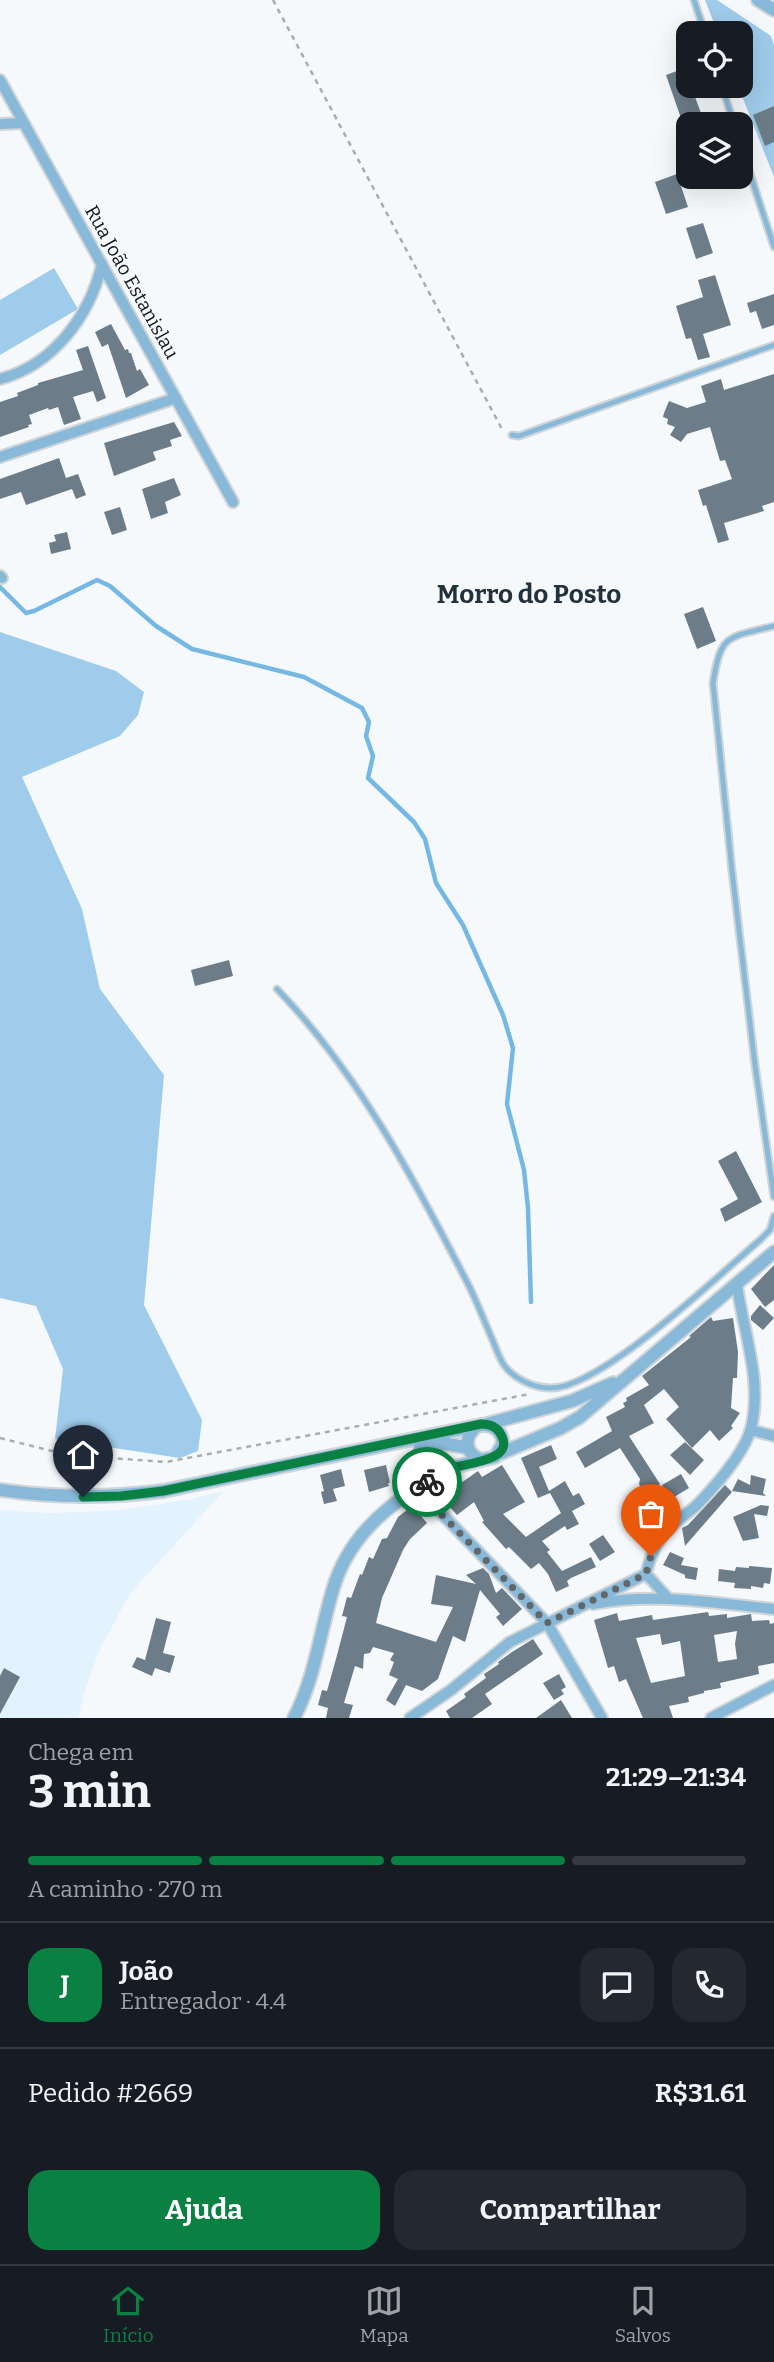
<!DOCTYPE html>
<html lang="pt">
<meta charset="utf-8">
<style>
:root{--surface:#171b24;--page:#242831;--text:#f1f3f6;--muted:#9ea1a6;--line:#363941;--accent:#0b8043}
body{margin:0;font-family:Bitter,serif;background:var(--page);color:var(--text);height:100vh;display:flex;flex-direction:column;font-size:26px;white-space:nowrap}
*{box-sizing:border-box;margin:0}
p{font-size:23px;color:var(--muted)}
.icon{flex:none;width:38px;height:38px;fill:none;stroke:currentColor;stroke-width:2;stroke-linecap:round;stroke-linejoin:round}
.map{position:relative;height:1718px;overflow:hidden}
.side{display:flex;flex-direction:column;background:var(--surface);flex:1}
.side>*{flex:none}
.controls{position:absolute;left:676px;top:21px;display:grid;gap:14px}
.controls a{display:grid;place-items:center;width:77px;height:77px;border-radius:14px;background:var(--surface);box-shadow:0 7px 28px #0002;font-size:35px}
.pin{position:absolute;display:grid;place-items:center;width:60px;height:60px;color:#fff;margin:-72px -30px;border-radius:50% 50% 50% 0;rotate:-45deg;box-shadow:0 0 7px #0007}
.pin .icon{rotate:45deg}
.courier{position:absolute;display:grid;place-items:center;width:70px;height:70px;margin:-35px;border:5px solid #0b8043;border-radius:50%;background:#fff;color:#222;box-shadow:0 2px 9px #0007}
.summary em{font-style:normal;font-weight:700}
.summary div{display:flex;flex-direction:column-reverse}
.summary{display:flex;align-items:center;justify-content:space-between;height:119px;padding:0 28px}
h1{font-size:46px;font-weight:700;line-height:52px}
.bar{display:grid;grid-template-columns:repeat(4,1fr);gap:10px 7px;align-content:center;height:84px;padding:0 28px}
.bar i{height:9px;border-radius:5px;background:var(--line)}
.bar .on{background:var(--accent)}
.bar p{grid-column:span 4}
.line{display:flex;align-items:center;gap:18px;padding:0 28px;border-top:2px solid var(--line)}
.line div{flex:1}
.round{display:grid;place-items:center;flex:none;width:74px;height:74px;border-radius:21px;background:var(--page)}
.action{display:flex;gap:14px;margin-top:auto;padding:14px 28px}
.action a{flex:1;height:80px;border-radius:21px;background:var(--accent);color:#fff;font-size:28px;font-weight:700;line-height:80px;text-align:center}
.action a+a{background:var(--page);color:var(--text)}
.tab-bar{display:flex;justify-content:space-around;align-items:center;height:98px;border-top:2px solid var(--line);background:var(--surface);font-size:19px;color:var(--muted)}
.tab-bar a{display:grid;justify-items:center;gap:4px}
.tab-bar .on{color:var(--accent)}
.map>svg:first-child{display:block}
.built{fill:#e3f3fe}
.green{fill:#9fccea}
.lines{fill:none;stroke-linecap:round;stroke-linejoin:round}
.stream{stroke:#76b8e4;stroke-width:4.5}
.building{fill:#6c7d89;fill-rule:evenodd}
.service-casing{stroke:#d0d5d8;stroke-width:9}
.minor-casing{stroke:#d0d5d8;stroke-width:14}
.tertiary-casing{stroke:#d0d5d8;stroke-width:16}
.path{stroke:#a8adb0;stroke-width:2.5;stroke-dasharray:5 5;stroke-linecap:butt}
.service{stroke:#89b9d9;stroke-width:5}
.minor{stroke:#89b9d9;stroke-width:10}
.tertiary{stroke:#89b9d9;stroke-width:12}
.done{stroke:#60666a;stroke-width:7;stroke-dasharray:0 12.6}
.route{stroke:#0b8043;stroke-width:9}
.labels{text-anchor:middle;dominant-baseline:central;stroke-width:5;stroke-linejoin:round;paint-order:stroke}
.street-label{font-size:19px;fill:#10171b;stroke:#f5f9fc}
.district-label{font-size:26px;font-weight:bold;fill:#22313c;stroke:#f5f9fc}
</style>
<div class="map">
<svg width="774" height="1718" viewBox="0 0 774 1718">
<rect width="100%" height="100%" fill="#f5f9fc"/>
<!-- built -->
<path class="built" d="M224 1491 135 1588 122 1608 99 1651 83 1696 78 1718H0V1510L52 1513 122 1510 191 1499Z"/>
<!-- green -->
<path class="green" d="M705 0H717L771 36 774 45V177L738 86H740V33H718Z
M54 268 78 309 0 355V300Z
M0 632 116 671 144 692 138 715 120 736 22 777 82 909 100 989 164 1075 144 1305 202 1420 198 1451 180 1458 55 1439 63 1369 36 1306 0 1298Z"/>
<g class="lines">
<!-- stream -->
<path class="stream" d="M0 587 26 613 34 611 97 580 110 586 156 626 192 649 304 677 362 708 369 722 366 736 373 756 368 778 414 822 425 839 436 883 463 925 503 1015 513 1048 507 1104 524 1170 528 1208 531 1302"/>
</g>
<!-- building -->
<path class="building" d="M685 68 688 86H691L705 124H683L666 75Z
M774 106V142L765 146 753 115Z
M677 174 688 207 666 214 655 182Z
M703 223 713 253 696 259 686 228Z
M715 275 731 325 703 334 710 357 698 360 691 338 686 339 676 306 703 297 698 280Z
M774 294V325L762 329 756 311 750 313 747 303Z
M111 324 125 350 128 349 129 353H131L137 371 140 369 149 385 126 398 108 344 102 347 95 332Z
M88 346 106 398 97 402 93 391 73 397 81 419 64 425 58 407 49 410 48 408 29 415 32 424 28 425 29 427 0 437V402L18 396 17 393 38 385V383L83 370 76 350Z
M774 374V502L762 506 764 511 724 523 729 540 718 543 706 505 703 506 698 490 732 479 725 460 720 461 710 427 687 434 681 442 670 435 675 427 667 424 668 419 663 417 664 413 669 401 687 408 706 402 701 386 721 379 724 390Z
M174 422 182 436 170 440 172 446 153 452 156 460 114 476 104 443Z
M59 458 66 478 78 474 86 495 76 499 72 489 26 505 21 492 0 499V479Z
M174 478 181 495 165 502 168 513 151 519 142 489Z
M120 507 127 530 112 535 104 512Z
M67 532 71 549 51 554 49 543 56 541 54 535Z
M703 607 716 641 697 649 684 614Z
M229 960 233 976 195 986 191 970Z
M736 1151 762 1202 725 1222 720 1209 738 1199 718 1161Z
M774 1265V1300L765 1307 751 1289Z
M760 1305 774 1318 763 1330 751 1320V1316Z
M711 1317 713 1321 733 1318 738 1352 737 1378H733L731 1408 740 1413 731 1426 733 1428 719 1441 710 1430 692 1448 666 1419 679 1407 664 1389 644 1405 654 1423 629 1436 660 1484 645 1494 639 1484 640 1479 620 1448 585 1468 576 1452 612 1431 606 1417 625 1407 623 1403 627 1401 626 1398 649 1385 642 1376 691 1337 689 1336Z
M685 1442 704 1460 690 1475 670 1455Z
M551 1445 557 1459 539 1467 549 1491 565 1481 573 1496 579 1493 585 1504 572 1511 579 1524 567 1530 565 1526 542 1541 550 1550 547 1552 562 1571 591 1557 596 1567 571 1578 567 1581 569 1586 556 1592 548 1574 539 1563 531 1569 509 1547 506 1549 482 1522 484 1521 474 1502 457 1515 441 1497 478 1471 482 1477 502 1465 525 1502 503 1514 526 1537 561 1513 550 1493 538 1498 521 1458Z
M386 1465 390 1483H388L389 1486 369 1492 364 1470Z
M341 1469 345 1486 333 1489 337 1501 324 1504 321 1492 324 1491 320 1475Z
M681 1474 689 1488 674 1497 671 1492 668 1494 662 1485Z
M751 1475 766 1479 763 1493 766 1496 732 1491 738 1479 750 1485Z
M725 1485 732 1492 685 1546 682 1528 688 1525Z
M761 1505 769 1506 767 1516 754 1514 759 1538 743 1541 733 1517Z
M412 1506 427 1523 410 1539 403 1550 382 1598 376 1623 436 1642 453 1607 431 1604 436 1575 476 1584 466 1575 483 1568 489 1574 496 1593 502 1588 522 1609 503 1626 496 1617 500 1614 480 1590 465 1642 453 1636 438 1679 422 1691 406 1685 395 1706 386 1700 398 1679 389 1675 394 1662 390 1660 394 1653 373 1647 370 1653 364 1654 363 1669 355 1666 344 1703 353 1705 349 1718H326L328 1708 318 1705 322 1690 327 1691 336 1659 347 1617 342 1616 347 1597 351 1598 360 1574 362 1575 369 1557 373 1559 382 1539 387 1538 398 1517Z
M603 1535 615 1552 600 1561 589 1544Z
M670 1552 684 1558 681 1565 698 1568 696 1580 685 1578V1575L663 1565Z
M749 1566 772 1568 770 1584 764 1583 763 1588 751 1586V1589L734 1588 735 1583 718 1581 719 1569 735 1571 736 1567 749 1568Z
M708 1612 709 1616 727 1614V1618L751 1614 752 1621 769 1620 770 1624 774 1623V1663L758 1666 759 1674 720 1683 721 1688 704 1691V1693L688 1697 689 1702 669 1706 673 1718H643L626 1679 619 1682 614 1666 608 1668 594 1620 617 1613 619 1621 652 1615 653 1620ZM737 1631 735 1644 737 1659 718 1662 714 1635ZM660 1634 662 1645 680 1641 685 1676 651 1683 636 1638Z
M156 1618 171 1622 163 1653 175 1656 170 1673 155 1668 152 1676 132 1667 137 1657 145 1660Z
M533 1639 543 1654 485 1694 492 1704 472 1718H450L446 1711 466 1697 464 1694 486 1678 484 1674 499 1664 498 1662 512 1652Z
M4 1668 20 1677 0 1714V1676Z
M559 1674 566 1687 561 1690 564 1694 554 1700 543 1683Z
M561 1700 572 1718H536Z"/>
<g class="lines">
<defs>
<path id="service" d="M694 0 705 33
M722 86 734 124
M740 143 774 247
M512 435 519 436 774 345
M774 626C727 638 721 633 713 683L732 871 755 1065 774 1197
M277 989C358 1073 414 1179 467 1282 477 1301 484 1321 493 1341 496 1348 499 1358 504 1365 513 1378 533 1388 550 1388 599 1390 719 1275 760 1240L770 1230 774 1216"/>
<path id="minor" d="M0 80 233 502
M0 124 24 123
M0 379C54 365 90 315 102 264
M0 457 176 398
M0 576 2 578
M751 1430 774 1436
M417 1488 547 1623 602 1718
M646 1574 667 1597
M593 1604C654 1592 713 1603 774 1609
M410 1718 451 1690 510 1642 646 1574C650 1558 655 1543 667 1531 676 1520 689 1513 699 1503 716 1485 745 1452 751 1428 763 1381 743 1331 737 1285
M711 1718 774 1685"/>
<path id="tertiary" d="M758 0 774 10
M487 1424 572 1401 613 1383
M420 1446 448 1444 468 1448
M499 1454 561 1428 580 1417 774 1252
M0 1490C55 1498 108 1498 163 1491L481 1425C494 1424 502 1431 503 1444L495 1457 481 1460C465 1453 463 1438 476 1427
M294 1718C315 1678 320 1632 333 1589 347 1542 380 1510 422 1485 431 1480 440 1472 450 1469 459 1465 470 1463 481 1460"/>
</defs>
<!-- service casing -->
<use href="#service" class="service-casing"/>
<!-- minor casing -->
<use href="#minor" class="minor-casing"/>
<!-- tertiary casing -->
<use href="#tertiary" class="tertiary-casing"/>
<!-- path -->
<path class="path" d="M273 0 503 431
M0 1438 68 1455 166 1462 530 1394"/>
<!-- service -->
<use href="#service" class="service"/>
<!-- minor -->
<use href="#minor" class="minor"/>
<!-- tertiary -->
<use href="#tertiary" class="tertiary"/>
</g>
<g class="lines">
<!-- done -->
<path class="done" d="M427 1482 416 1488 547 1623 646 1574 651 1556"/>
<!-- route -->
<path class="route" d="M83 1497 121 1496 163 1491 481 1424C489 1424 496 1426 500 1433 518 1461 466 1463 451 1468 442 1471 434 1477 427 1482"/>
</g>
<g class="labels">
<!-- street labels -->
<g class="street-label">
<text transform="translate(132 282) rotate(61)">Rua João Estanislau</text>
</g>
<!-- district labels -->
<g class="district-label">
<text x="529" y="594">Morro do Posto</text>
</g>
</g>
</svg>
<div class="controls">
<a><svg class="icon" aria-label="locate" viewBox="0 0 24 24"><circle cx="12" cy="12" r="6"/><path d="M12 2v4M12 18v4M2 12h4M18 12h4"/></svg></a>
<a><svg class="icon" aria-label="layers" viewBox="0 0 24 24"><path d="M12 4l9 5-9 5-9-5zM3 14l9 5 9-5"/></svg></a>
</div>
<div class="pin" style="left:651px;top:1556px;background:#ea580c"><svg class="icon" aria-label="bag" viewBox="0 0 24 24"><path d="M5 8h14l-1 12H6zM9 8a3 3 0 0 1 6 0"/></svg></div>
<div class="pin" style="left:83px;top:1497px;background:#1f2937"><svg class="icon" aria-label="home" viewBox="0 0 24 24"><path d="M3 11l9-7 9 7M6 9v11h12V9"/></svg></div>
<div class="courier" style="left:427px;top:1482px"><svg class="icon" aria-label="bike" viewBox="0 0 24 24"><circle cx="6" cy="16" r="4"/><circle cx="18" cy="16" r="4"/><path d="M6 16l4-8h5l3 8M10 8l3 8H6M13 5h3"/></svg></div>
</div>
<section class="side">
<div class="summary"><div><h1>3 min</h1><p>Chega em</p></div><em>21:29–21:34</em></div>
<div class="bar"><i class="on"></i><i class="on"></i><i class="on"></i><i></i><p>A caminho · 270 m</p></div>
<div class="line" style="height:126px"><b class="round" style="background:var(--accent);color:#fff">J</b><div><b>João</b><p>Entregador · 4.4</p></div><a class="round"><svg class="icon" aria-label="chat" viewBox="0 0 24 24"><path d="M4 5h16v11H9l-5 4z"/></svg></a><a class="round"><svg class="icon" aria-label="phone" viewBox="0 0 24 24"><path d="M5 4h4l2 5-3 2q2 4 5 5l2-3 5 2v4C11 20 4 13 5 4z"/></svg></a></div>
<div class="line" style="height:91px"><div>Pedido #2669</div><b>R$31.61</b></div>
<div class="action"><a>Ajuda</a><a>Compartilhar</a></div>
</section>
<nav class="tab-bar">
<a class="on"><svg class="icon" aria-label="home" viewBox="0 0 24 24"><path d="M3 11l9-7 9 7M6 9v11h12V9"/></svg>Início</a>
<a><svg class="icon" aria-label="map" viewBox="0 0 24 24"><path d="M3 6l6-2 6 2 6-2v14l-6 2-6-2-6 2zM9 4v14M15 6v14"/></svg>Mapa</a>
<a><svg class="icon" aria-label="saved" viewBox="0 0 24 24"><path d="M7 4h10v16l-5-4-5 4z"/></svg>Salvos</a>
</nav>
